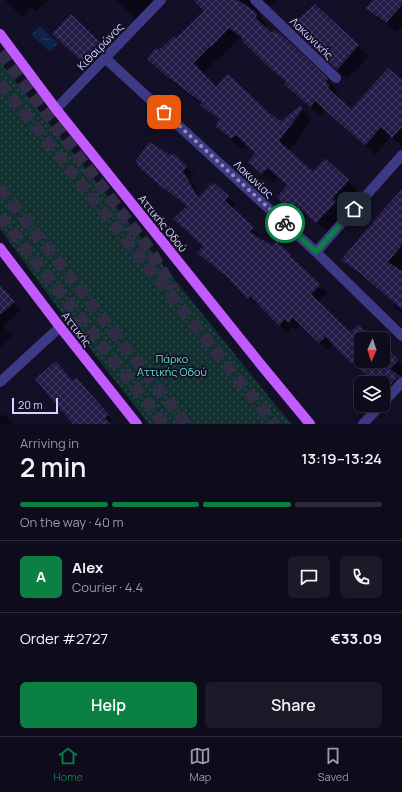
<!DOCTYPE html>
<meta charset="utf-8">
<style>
:root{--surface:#0e0b1c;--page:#1c1929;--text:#f1f3f6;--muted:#9b9ba3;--line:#2e2b3b;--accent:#0b8043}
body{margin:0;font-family:Manrope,sans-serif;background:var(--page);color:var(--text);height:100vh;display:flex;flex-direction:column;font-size:15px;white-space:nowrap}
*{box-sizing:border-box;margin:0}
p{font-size:13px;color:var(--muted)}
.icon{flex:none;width:22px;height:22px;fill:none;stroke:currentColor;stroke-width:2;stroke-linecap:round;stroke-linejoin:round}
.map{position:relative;height:424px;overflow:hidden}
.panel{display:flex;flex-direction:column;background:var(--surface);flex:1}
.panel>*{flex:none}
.needle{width:26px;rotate:183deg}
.buttons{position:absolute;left:354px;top:332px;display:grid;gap:8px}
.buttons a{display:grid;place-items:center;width:36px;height:36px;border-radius:6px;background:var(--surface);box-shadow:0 2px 10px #0003,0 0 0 1px var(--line);font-size:20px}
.scale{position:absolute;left:12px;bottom:10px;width:46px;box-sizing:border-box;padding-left:4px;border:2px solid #d9d4ff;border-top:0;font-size:11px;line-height:14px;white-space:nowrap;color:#d9d4ff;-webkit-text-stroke:3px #130f26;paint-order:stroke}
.pin{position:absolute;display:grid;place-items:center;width:34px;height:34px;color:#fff;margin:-17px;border-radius:8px;box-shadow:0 2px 6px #0006}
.courier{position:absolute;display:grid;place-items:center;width:40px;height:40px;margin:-20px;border:3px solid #0b8043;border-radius:50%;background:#fff;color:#222;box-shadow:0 1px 5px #0007}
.head em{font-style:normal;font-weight:600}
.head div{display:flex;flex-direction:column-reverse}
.head{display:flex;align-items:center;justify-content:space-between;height:68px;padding:0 20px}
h1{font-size:26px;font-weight:600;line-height:30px}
.bar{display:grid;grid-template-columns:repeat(4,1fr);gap:6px 4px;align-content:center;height:48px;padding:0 20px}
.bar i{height:5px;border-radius:3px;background:var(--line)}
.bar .active{background:var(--accent)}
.bar p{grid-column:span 4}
.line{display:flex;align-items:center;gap:10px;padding:0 20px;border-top:1px solid var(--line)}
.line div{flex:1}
.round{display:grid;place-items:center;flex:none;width:42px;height:42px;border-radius:6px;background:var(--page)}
.button{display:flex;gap:8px;margin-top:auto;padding:8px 20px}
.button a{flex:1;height:46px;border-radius:6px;background:var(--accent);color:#fff;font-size:16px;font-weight:600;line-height:46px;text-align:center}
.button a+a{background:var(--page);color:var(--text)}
.menu{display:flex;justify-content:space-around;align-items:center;height:56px;border-top:1px solid var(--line);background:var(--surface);font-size:11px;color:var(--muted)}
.menu a{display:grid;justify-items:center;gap:2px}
.menu .active{color:var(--accent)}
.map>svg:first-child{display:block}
.park{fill:url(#park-dots)}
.water{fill:url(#water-ripples)}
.shadow{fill:#0007}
.building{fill:url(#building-cross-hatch)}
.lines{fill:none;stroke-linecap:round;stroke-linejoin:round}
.highway-tunnel{stroke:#312d47;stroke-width:12;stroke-dasharray:12 6;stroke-linecap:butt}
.minor{stroke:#3d3a85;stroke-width:10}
.major{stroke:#c25bff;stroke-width:10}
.done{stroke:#948fb3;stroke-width:4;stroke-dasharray:0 7.2}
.route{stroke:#0b8043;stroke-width:5}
.labels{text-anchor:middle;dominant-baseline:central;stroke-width:3.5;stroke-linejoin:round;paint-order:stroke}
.street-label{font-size:11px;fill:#d9d4ff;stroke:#130f26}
.park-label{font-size:11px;fill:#5fe0c0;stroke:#130f26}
</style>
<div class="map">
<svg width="402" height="424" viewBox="0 0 402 424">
<defs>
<pattern id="park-dots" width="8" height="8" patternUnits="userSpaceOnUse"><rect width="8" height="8" fill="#12302f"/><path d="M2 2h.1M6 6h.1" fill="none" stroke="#344d4e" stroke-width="1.8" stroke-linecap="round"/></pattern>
<pattern id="water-ripples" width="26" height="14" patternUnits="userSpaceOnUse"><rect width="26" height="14" fill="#0c2248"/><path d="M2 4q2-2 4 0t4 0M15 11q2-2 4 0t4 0" fill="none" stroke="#2f4163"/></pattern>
<pattern id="building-cross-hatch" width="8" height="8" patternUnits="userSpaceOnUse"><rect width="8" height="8" fill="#241b47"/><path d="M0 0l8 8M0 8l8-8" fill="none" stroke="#433b63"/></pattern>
</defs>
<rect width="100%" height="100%" fill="#130f26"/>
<!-- park -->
<path class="park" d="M0 62 277 407 292 424H149L58 308 0 229Z"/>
<!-- water -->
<path class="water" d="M40 26 58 43 50 52 31 35Z"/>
<!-- shadow -->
<path class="shadow" d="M5 0H49L36 12 32 7 22 17Z
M116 0H155L136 20Z
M195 0H277L271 6 267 3H263L260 6 258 12 261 17 260 18 267 24 265 29 327 80 337 90 335 92 340 96 338 98 351 110 402 82V146L391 136 375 155 325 110 320 116 296 93 287 83 244 41 239 38 222 56 221 55 203 74 217 88 267 113 281 123 300 107 312 119 289 151 314 172 348 181 358 191 342 208 345 212 327 232 307 214 304 216 298 210 295 214 278 197 288 186 278 177 273 183 260 172 256 153 246 144 242 149 226 136 216 126 220 120 212 114 202 104 176 85 158 68 159 51 176 39 205 11Z
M374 0H402V26L397 32 378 18 368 8Z
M315 5 369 56 347 79 303 36Z
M71 16 108 52 91 70 54 34Z
M186 166 194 174 190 179 200 196 213 184 236 205 232 209 260 236 258 238 272 247 277 243 328 293 318 302 350 333 373 339H361V361H383V346L402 365V373L399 376 402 379 394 397 383 388V383H377L360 370 359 371 334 344 327 350 301 325 296 330 293 326 287 333 259 303 256 305 236 285 206 261 198 253 204 247 174 219 188 207 166 190 148 174Z
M402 190V265L398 270 402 273V313L394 306 395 304 371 283 352 269 343 260Z
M0 290 9 296 21 310 3 326 12 336 0 347Z
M73 382 81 384 112 420 109 423 110 424H75Z
M4 414 10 420 13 424H0V417Z"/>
<!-- building -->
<path class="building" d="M193 0H238L257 13 256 18 272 33 274 30 281 34 328 79 326 82 330 85 328 88 351 109 388 68 402 80V127L392 138 381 127 365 146 315 101 310 107 284 84 286 82 271 69 244 43 241 37 229 28 211 47 210 46 194 63 216 87 228 74 268 112 281 121 300 106 303 109 279 141 313 171 325 158 349 180 333 198 336 202 316 223 296 205 293 207 288 201 285 205 277 197 287 185 268 168 262 174 248 162 255 153 236 135 231 139 215 126 219 119 200 105 202 103 165 75 147 59 156 48 159 50 173 37 176 38 204 11Z
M373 0H402V5L386 23 366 8Z
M315 4 359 45 337 70 291 26Z
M71 14 103 45 92 55 93 56 85 65 52 34Z
M149 142 171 155 175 154 187 166 183 171 198 197 213 182 229 196 225 201 254 227 250 232 272 246 277 241 291 255 290 256 321 285 311 294 350 332 358 325 375 339H361V361H383V344L399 360 390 369 400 376 397 378 386 390 383 387V383H377L352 363 351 364 326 337 319 343 293 318 288 323 285 319 279 326 250 296 248 299 228 278 197 253 203 246 173 219 187 206 157 183 139 167 136 161Z
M402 189V245L388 262 402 271V310L361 274 341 260 382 211Z
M0 285 15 302 0 315Z
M56 361 73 381 77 378 109 415 105 418 111 424H73L35 379Z"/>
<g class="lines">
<!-- highway-tunnel -->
<path class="highway-tunnel" d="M0 53 150 250 173 289
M0 83 274 424
M0 188 186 424
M0 216 164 424"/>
<!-- minor -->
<path class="minor" d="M255 0 336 78
M105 58 316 252 402 336
M56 109 161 0
M316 252 402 155
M0 382 60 327
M383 403 402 382
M363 424 381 405"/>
<!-- major -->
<path class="major" d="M0 34 56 109 262 366 310 424
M0 248 60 327 137 424"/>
</g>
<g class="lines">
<!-- done -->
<path class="done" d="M164 112 285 223"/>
<!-- route -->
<path class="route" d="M285 223 316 252 354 209"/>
</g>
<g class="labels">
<!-- street labels -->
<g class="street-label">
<text transform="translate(312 38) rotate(44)">Λακωνικής</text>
<text transform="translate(100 46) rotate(-46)">Κιθαιρώνος</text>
<text transform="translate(254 179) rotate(43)">Λακωνίας</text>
<text transform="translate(163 223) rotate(51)">Αττικής Οδού</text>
<text transform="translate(77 329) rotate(52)">Αττικής</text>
</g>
<!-- park labels -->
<g class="park-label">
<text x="172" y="358">Πάρκο<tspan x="172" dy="13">Αττικής Οδού</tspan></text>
</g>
</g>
</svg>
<div class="buttons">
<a><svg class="needle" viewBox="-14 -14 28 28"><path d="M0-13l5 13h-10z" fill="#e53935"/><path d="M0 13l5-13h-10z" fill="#9b9ba3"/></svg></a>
<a><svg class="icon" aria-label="layers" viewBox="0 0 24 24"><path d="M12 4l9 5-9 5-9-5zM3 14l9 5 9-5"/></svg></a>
</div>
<div class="scale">20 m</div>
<div class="pin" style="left:164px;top:112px;background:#ea580c"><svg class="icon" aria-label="bag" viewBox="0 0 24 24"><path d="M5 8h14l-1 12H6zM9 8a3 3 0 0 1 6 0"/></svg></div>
<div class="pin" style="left:354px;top:209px;background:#1f2937"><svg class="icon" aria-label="home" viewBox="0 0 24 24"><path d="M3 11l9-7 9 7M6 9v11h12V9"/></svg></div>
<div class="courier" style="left:285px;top:223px"><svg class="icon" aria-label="bike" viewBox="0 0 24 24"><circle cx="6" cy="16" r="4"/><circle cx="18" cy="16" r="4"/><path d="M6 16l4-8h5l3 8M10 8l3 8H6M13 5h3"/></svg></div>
</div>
<section class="panel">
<div class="head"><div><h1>2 min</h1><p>Arriving in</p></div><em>13:19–13:24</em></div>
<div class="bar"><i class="active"></i><i class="active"></i><i class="active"></i><i></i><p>On the way · 40 m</p></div>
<div class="line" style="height:72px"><b class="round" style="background:var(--accent);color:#fff">A</b><div><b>Alex</b><p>Courier · 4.4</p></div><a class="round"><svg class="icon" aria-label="chat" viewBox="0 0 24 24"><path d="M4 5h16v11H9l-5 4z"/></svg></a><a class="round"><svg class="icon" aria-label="phone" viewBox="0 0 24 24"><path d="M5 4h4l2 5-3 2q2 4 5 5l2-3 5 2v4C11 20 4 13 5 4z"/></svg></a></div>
<div class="line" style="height:52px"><div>Order #2727</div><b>€33.09</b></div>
<div class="button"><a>Help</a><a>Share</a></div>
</section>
<nav class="menu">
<a class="active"><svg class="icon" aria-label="home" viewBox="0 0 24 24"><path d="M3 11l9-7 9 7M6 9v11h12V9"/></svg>Home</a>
<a><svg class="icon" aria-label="map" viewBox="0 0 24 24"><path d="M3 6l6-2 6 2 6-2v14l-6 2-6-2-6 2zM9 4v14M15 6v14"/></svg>Map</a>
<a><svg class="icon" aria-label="saved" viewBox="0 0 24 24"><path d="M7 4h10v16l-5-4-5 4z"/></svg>Saved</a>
</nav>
